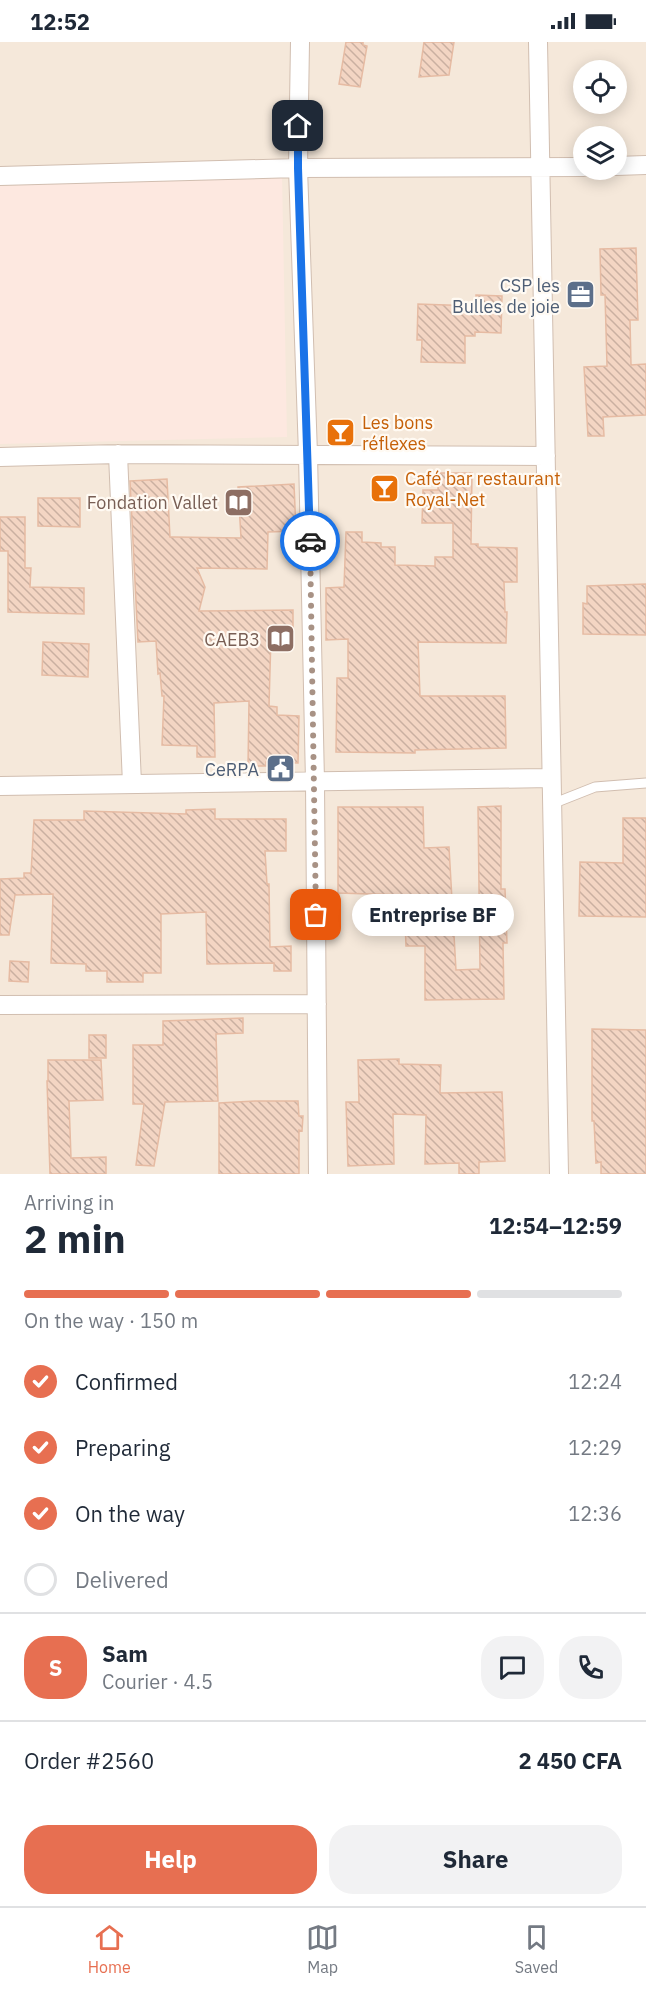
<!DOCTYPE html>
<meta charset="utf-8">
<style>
:root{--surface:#fff;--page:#f2f2f3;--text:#1f2937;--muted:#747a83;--line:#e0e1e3;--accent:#e76f51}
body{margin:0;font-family:"IBM Plex Sans",sans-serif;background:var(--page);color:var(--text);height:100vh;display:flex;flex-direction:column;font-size:22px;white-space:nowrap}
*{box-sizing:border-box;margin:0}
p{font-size:20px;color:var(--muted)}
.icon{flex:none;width:33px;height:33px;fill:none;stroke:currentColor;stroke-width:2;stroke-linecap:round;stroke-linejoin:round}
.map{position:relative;height:1132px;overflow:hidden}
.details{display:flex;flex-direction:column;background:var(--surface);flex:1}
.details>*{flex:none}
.fabs{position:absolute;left:573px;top:18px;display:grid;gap:12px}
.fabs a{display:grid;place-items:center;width:54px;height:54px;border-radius:50%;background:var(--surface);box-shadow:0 3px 15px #0003;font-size:30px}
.pin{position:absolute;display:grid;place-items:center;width:51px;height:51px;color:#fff;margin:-26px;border-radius:12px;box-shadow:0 3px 9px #0006}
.courier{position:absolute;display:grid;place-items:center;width:60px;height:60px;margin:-30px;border:4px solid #1a73e8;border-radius:50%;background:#fff;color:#222;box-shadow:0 2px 8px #0007}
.bubble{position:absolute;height:42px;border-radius:21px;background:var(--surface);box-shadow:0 3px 15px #0003;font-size:20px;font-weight:700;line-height:42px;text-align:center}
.headline em{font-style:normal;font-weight:700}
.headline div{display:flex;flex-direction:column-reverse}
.headline{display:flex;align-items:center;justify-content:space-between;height:102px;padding:0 24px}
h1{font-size:39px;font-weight:700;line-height:45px}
.bar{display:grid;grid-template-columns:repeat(4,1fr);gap:9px 6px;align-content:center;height:72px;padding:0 24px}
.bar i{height:8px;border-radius:4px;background:var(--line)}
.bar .active{background:var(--accent)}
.bar p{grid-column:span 4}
.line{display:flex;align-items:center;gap:15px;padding:0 24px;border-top:2px solid var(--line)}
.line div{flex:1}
.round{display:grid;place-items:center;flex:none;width:63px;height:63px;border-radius:24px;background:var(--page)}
ol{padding:0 24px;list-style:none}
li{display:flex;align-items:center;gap:18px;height:66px}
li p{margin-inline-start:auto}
li .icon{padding:6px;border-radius:50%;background:var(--accent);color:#fff;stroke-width:4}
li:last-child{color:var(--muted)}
li i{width:33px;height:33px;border:3px solid var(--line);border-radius:50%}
.primary-button{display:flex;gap:12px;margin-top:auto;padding:12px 24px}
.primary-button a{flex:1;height:69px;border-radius:24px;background:var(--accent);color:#fff;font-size:24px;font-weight:700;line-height:69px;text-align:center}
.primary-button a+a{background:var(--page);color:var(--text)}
.status{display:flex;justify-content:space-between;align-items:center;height:42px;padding:0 30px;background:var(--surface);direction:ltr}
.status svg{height:16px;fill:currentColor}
.tab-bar{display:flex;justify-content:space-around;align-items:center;height:84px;border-top:2px solid var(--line);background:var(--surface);font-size:16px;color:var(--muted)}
.tab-bar a{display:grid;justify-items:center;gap:3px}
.tab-bar .active{color:var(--accent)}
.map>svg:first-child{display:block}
.residential{fill:#f5e8da;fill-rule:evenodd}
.commercial{fill:#fde8e0}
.building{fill:url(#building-back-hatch);stroke:#e6bba3;stroke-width:1.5}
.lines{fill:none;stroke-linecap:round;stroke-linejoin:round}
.lane-casing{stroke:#d1beb0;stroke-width:11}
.street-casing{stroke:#d1beb0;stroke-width:20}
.lane{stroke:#fff;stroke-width:9}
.street{stroke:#fff;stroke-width:18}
.done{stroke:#a89285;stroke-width:6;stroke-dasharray:0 10.8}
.route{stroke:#1a73e8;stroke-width:8}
.labels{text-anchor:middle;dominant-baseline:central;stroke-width:4.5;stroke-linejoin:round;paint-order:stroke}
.service-label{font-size:18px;fill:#4e5e75;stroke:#fffaf3;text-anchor:end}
.food-label{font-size:18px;fill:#c56008;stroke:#fffaf3;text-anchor:start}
.education-label{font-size:18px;fill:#785e54;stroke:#fffaf3;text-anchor:end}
</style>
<div class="status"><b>12:52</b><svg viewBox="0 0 49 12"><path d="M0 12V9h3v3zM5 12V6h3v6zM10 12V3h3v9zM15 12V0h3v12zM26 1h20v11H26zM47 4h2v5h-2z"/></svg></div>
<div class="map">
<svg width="646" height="1132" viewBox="0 0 646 1132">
<defs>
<pattern id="building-back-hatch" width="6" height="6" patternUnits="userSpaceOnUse" patternTransform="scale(1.5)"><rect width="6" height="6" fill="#f3d5c3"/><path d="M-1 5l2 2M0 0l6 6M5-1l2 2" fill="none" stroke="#cab0a1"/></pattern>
</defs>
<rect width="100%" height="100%" fill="#fdf6ec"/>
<!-- residential -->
<path class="residential" d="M0 0H646V1132H0ZM584 28H616V62H584ZM584 94H616V128H584Z"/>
<!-- commercial -->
<path class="commercial" d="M282 131 287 395 0 402V144Z"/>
<!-- building -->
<path class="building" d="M346 0H363V3L367 4 360 45 339 42Z
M424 0H454L449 33 419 35Z
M636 206 638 278H630L631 323 646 322V373L603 375 604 394H588L584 325 607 324 605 253H601L600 207Z
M476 253 502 254 501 291 475 290V294H465V321L421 320 422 298H417L418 262 476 264Z
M438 431H472L471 502H478V505L517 506V540H504L505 570H507L506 601 418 600 420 654H505L506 706 415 708V711L336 710 337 636H348V597L326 598V546L344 545 346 490H362V500L381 501V505H395V523L435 524V515H453V481H422L423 448H438Z
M167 437 170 495H174L241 496 238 445 294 442 296 489 268 490 267 527 197 526 205 545 199 569 293 568V593L271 594 269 664 277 665V673L299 674 298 721 266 720V724H248L249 659 214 661 215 715H197V704L162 703 164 654H162L160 631 158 632 156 599 138 600 130 439Z
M38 456H80V485L38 484Z
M0 475H25V526H31L30 545 84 546V572L8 570V509H0Z
M646 542V593L583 592V561L587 562V544Z
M43 600 89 602 88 635 42 633Z
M501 764V847H505L507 901H503L504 957 425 958V904H406L404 853 338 851V765H423L424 806 449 805 456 928 480 927 478 765Z
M215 767V777H286V809H265L267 842H269L270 905 291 904V929H274V921L207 922 206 870 161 872V931H143V940H107V929H86V922L51 921 53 852 15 853 9 893H0V837L24 836V831H31L34 778H84V769L186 772V768Z
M623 776H646V875L579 874 580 820 623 821Z
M10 919 29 920 28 940 9 939Z
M243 976V991L216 992 218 1059 165 1060 154 1124 136 1123 144 1062H133V1003H163V979Z
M592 987 646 988V1132H601V1120L596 1121 594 1079H592Z
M89 993H106V1016H89Z
M399 1017V1022L441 1023 440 1051 502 1050 505 1119 479 1120V1132H459V1121L425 1122 426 1073 393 1072 394 1122 348 1124 346 1060H359L358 1018Z
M48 1018H101L103 1058 69 1059 71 1116 106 1115V1132H50L47 1039H48Z
M255 1059H298L299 1074H303L302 1089 299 1088V1132H219V1061Z"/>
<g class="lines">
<defs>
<path id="lane" d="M552 762 595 745 646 741"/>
<path id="street" d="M300 0 298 126 308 412 315 740 318 1132
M538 0 559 1132
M616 124 646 123
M0 134 298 126 584 125
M118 412 132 742
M0 415 118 412 546 414
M0 744 551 736
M0 963 317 962"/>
</defs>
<!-- lane casing -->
<use href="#lane" class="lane-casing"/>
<!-- street casing -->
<use href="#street" class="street-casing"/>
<!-- lane -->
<use href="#lane" class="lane"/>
<!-- street -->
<use href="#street" class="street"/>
</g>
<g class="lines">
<!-- done -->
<path class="done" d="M310 499 316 873"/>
<!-- route -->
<path class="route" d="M298 84V126L310 499"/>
</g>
<!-- icons -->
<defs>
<symbol id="office-square" viewBox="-11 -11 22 22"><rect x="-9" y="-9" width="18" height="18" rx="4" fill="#5c6f8a" stroke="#fffaf3"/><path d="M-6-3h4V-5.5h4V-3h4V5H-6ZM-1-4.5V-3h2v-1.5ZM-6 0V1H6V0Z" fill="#fff"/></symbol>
<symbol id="bar-square" viewBox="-11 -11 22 22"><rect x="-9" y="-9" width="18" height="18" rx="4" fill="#e8710a" stroke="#fffaf3"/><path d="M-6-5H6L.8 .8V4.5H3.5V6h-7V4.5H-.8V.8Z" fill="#fff"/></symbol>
<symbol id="library-square" viewBox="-11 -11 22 22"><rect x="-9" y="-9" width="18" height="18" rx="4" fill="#8d6e63" stroke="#fffaf3"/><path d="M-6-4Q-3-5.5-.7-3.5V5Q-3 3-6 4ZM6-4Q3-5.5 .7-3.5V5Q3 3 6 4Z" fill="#fff"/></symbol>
<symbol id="civic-square" viewBox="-11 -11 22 22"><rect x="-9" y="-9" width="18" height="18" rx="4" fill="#5c6f8a" stroke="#fffaf3"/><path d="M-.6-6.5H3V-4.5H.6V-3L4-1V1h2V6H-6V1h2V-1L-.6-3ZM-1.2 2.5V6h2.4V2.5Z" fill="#fff"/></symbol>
</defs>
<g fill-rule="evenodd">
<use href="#office-square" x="564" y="236" width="33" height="33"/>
<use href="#bar-square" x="324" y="374" width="33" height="33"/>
<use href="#bar-square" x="368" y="430" width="33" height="33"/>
<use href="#library-square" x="222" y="444" width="33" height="33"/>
<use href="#library-square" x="264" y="580" width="33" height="33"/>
<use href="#civic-square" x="264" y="710" width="33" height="33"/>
</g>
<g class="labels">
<!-- service labels -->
<g class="service-label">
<text x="560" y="243">CSP les<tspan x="560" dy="21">Bulles de joie</tspan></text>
<text x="259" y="727">CeRPA</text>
</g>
<!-- food labels -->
<g class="food-label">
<text x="362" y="380">Les bons<tspan x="362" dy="21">réflexes</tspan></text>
<text x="405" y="436">Café bar restaurant<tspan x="405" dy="21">Royal-Net</tspan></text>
</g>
<!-- education labels -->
<g class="education-label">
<text x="218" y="460">Fondation Vallet</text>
<text x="260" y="597">CAEB3</text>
</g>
</g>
</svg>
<div class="fabs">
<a><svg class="icon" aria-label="locate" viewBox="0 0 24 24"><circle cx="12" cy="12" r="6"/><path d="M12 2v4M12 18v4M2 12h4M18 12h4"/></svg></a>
<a><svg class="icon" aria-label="layers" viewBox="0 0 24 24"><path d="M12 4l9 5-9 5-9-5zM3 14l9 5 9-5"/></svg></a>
</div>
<div class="pin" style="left:316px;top:873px;background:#ea580c"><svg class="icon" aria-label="bag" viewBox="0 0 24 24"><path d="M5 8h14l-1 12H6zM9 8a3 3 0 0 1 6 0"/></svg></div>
<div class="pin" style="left:298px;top:84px;background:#1f2937"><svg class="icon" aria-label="home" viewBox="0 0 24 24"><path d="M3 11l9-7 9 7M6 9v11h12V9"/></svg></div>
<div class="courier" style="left:310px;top:499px"><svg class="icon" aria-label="car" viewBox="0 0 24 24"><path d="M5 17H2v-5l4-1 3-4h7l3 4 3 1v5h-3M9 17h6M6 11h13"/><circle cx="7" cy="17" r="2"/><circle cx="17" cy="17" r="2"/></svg></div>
<div class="bubble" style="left:352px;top:852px;width:162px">Entreprise BF</div>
</div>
<section class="details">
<div class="headline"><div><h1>2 min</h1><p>Arriving in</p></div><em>12:54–12:59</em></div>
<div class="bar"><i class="active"></i><i class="active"></i><i class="active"></i><i></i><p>On the way · 150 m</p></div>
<ol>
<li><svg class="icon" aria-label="check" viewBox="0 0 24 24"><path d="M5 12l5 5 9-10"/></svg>Confirmed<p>12:24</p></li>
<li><svg class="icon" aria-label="check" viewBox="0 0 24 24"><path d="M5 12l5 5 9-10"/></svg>Preparing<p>12:29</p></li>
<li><svg class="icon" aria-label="check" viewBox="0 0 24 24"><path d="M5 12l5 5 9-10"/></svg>On the way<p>12:36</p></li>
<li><i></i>Delivered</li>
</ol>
<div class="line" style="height:108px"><b class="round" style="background:var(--accent);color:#fff">S</b><div><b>Sam</b><p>Courier · 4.5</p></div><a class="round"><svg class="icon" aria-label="chat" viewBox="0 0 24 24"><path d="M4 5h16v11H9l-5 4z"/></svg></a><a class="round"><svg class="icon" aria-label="phone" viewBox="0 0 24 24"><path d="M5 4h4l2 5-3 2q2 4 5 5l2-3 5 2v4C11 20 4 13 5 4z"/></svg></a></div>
<div class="line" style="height:78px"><div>Order #2560</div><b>2 450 CFA</b></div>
<div class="primary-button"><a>Help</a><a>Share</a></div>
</section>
<nav class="tab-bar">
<a class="active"><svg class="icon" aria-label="home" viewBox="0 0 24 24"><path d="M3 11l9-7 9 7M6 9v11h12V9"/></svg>Home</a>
<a><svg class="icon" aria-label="map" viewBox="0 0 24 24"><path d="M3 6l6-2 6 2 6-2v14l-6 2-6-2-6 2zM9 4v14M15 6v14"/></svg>Map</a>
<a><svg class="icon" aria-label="saved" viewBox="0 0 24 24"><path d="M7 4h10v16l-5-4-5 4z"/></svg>Saved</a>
</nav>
